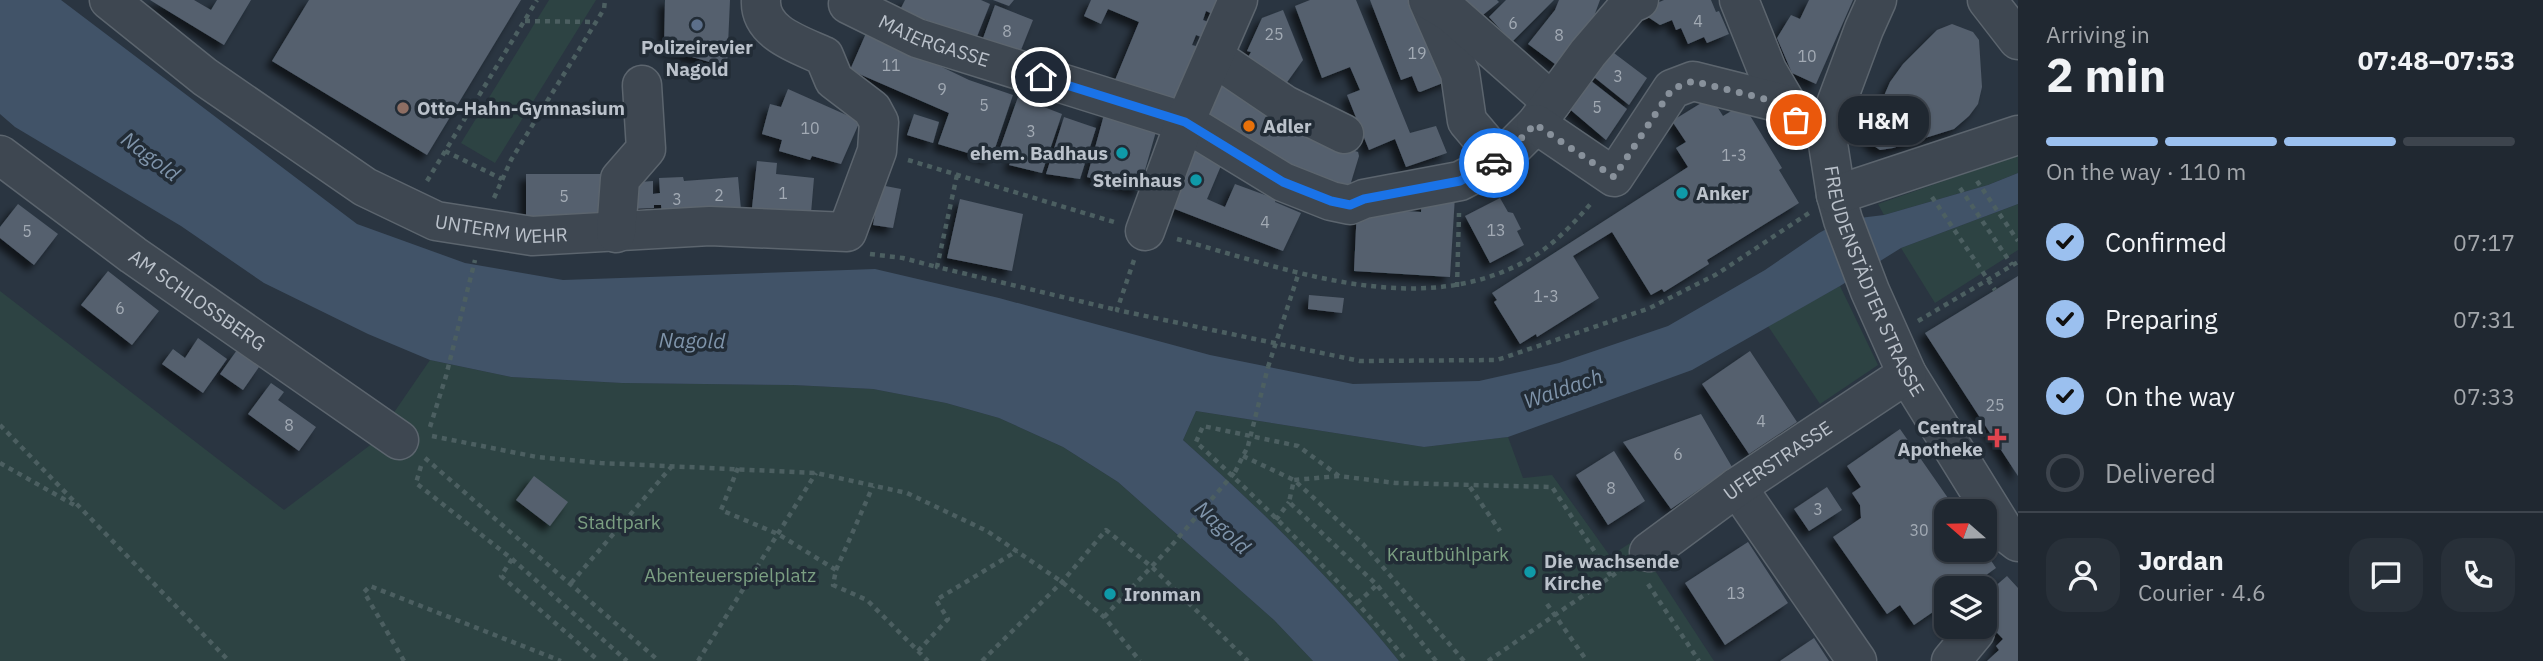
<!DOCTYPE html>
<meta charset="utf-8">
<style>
:root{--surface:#202831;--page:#283039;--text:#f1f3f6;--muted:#a2a6ab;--line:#3d444d;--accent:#9bc0ef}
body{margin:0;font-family:"IBM Plex Sans",sans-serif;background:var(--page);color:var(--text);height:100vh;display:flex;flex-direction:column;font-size:26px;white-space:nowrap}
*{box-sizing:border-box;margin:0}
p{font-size:23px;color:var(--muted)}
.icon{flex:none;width:38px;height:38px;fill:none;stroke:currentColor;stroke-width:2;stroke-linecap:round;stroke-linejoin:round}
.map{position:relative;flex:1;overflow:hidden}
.side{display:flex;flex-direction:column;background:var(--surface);width:525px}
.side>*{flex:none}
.needle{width:46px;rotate:290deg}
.buttons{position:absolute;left:1934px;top:499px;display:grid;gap:14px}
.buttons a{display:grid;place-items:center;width:63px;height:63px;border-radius:14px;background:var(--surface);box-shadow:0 2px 5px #0004,0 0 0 2px var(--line);font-size:35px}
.pin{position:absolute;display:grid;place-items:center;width:60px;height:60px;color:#fff;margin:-30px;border:4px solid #fff;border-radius:50%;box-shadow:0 2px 7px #0007}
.courier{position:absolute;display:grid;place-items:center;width:70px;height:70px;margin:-35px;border:5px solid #1a73e8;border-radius:50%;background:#fff;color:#222;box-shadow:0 2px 9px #0007}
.bubble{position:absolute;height:49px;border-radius:21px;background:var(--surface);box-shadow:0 2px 5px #0004,0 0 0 2px var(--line);font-size:23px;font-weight:700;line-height:49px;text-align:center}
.overview em{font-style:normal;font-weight:700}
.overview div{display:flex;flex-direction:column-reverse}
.overview{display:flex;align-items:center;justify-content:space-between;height:119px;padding:0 28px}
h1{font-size:46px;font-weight:700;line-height:52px}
.bar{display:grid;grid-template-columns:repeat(4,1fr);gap:10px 7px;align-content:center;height:84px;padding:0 28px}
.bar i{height:9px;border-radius:5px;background:var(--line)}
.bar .selected{background:var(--accent)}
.bar p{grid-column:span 4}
.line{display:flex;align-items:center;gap:18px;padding:0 28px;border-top:2px solid var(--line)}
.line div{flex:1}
.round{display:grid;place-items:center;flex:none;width:74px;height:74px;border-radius:21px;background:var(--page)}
ol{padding:0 28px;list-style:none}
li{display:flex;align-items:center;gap:21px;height:77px}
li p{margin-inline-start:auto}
li .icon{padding:7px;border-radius:50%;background:var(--accent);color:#111;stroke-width:4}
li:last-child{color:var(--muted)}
li i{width:38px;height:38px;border:4px solid var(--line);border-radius:50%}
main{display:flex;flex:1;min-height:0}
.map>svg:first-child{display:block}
.green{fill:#2d4343}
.water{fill:#415368}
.building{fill:#55606e;filter:url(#shadow)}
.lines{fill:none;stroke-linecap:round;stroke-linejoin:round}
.minor-casing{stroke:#5c656e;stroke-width:41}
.path{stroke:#4c5f61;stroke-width:4.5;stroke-dasharray:5 5;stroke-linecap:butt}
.minor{stroke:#3e4751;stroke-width:38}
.path-bridge{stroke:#4c5f61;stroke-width:4.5;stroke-dasharray:5 5;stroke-linecap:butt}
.done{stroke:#88919b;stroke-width:7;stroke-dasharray:0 12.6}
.route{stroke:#1a73e8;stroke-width:9}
.service-dot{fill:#5c6f8a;stroke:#222c36;stroke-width:2.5}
.education-dot{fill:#8d6e63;stroke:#222c36;stroke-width:2.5}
.food-dot{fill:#e8710a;stroke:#222c36;stroke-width:2.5}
.culture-dot{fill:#0f9aa8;stroke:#222c36;stroke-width:2.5}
.health-dot{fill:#e0444e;stroke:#222c36;stroke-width:2.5}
.labels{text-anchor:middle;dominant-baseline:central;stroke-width:7;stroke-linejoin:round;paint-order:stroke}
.number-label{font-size:16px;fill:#a2aab4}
.street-label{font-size:19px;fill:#bbc2cb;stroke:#222c36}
.poi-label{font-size:19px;font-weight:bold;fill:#bbc2cb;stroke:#222c36;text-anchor:start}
.park-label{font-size:19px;fill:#7b9f82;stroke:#222c36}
.water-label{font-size:21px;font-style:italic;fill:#7f94aa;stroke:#222c36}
</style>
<main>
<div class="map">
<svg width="2018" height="661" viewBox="0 0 2018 661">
<defs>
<filter id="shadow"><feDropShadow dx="-6" dy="6" stdDeviation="3.5" flood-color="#0009"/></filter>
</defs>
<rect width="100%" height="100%" fill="#2a3541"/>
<!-- green -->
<path class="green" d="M549 0H596L495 163 461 143Z
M2018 155V173L1988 185 1884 215 1878 204Z
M2018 204V250L1935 303 1901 248Z
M1840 286 1878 365 1820 404 1768 326Z
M0 291 284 510 373 443 430 360 511 377 622 383 793 385 873 389 946 403 999 418 1063 447 1118 482 1274 620 1313 661H0Z
M1196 411 1424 447 1508 437 1523 478 1552 475 1610 556 1635 540 1714 661H1399C1335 581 1259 508 1183 440Z"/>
<!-- water -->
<path class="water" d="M0 0H61L357 224 465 263 563 280 875 269 999 298 1210 355 1353 384 1479 381 1559 363 1668 326 1765 270 1819 233 1843 220 1884 215 1988 185 2018 173V204L1901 248 1840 286 1692 370 1508 437 1424 447 1196 411 1183 440C1259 508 1335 581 1399 661H1313L1274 620 1118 482 1063 447 999 418 946 403 873 389 793 385 622 383 511 377 430 360 368 334 264 283 181 226 15 127 0 114Z"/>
<!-- building -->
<path class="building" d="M150 0H194L211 10 217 0H251L224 45Z
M309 0H521L427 155 272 61Z
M665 0H730L727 67 664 49Z
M905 0H981L990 4 976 39 900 10Z
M993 0H1014L1009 6Z
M1091 0H1224L1217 16 1206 11 1203 20 1208 22 1201 37 1196 35 1192 45 1199 47 1174 105 1115 80 1139 22 1108 9 1101 24 1084 16Z
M1310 0H1356L1410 133 1436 126 1447 153 1406 167 1395 139 1369 150 1347 95 1360 90 1350 67 1322 78 1295 6Z
M1370 0H1417L1453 79 1420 92 1418 91 1412 76 1401 80Z
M1457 0H1497L1499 2 1473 23Z
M1506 0H1554L1512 42 1489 17Z
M1559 0H1600L1590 27 1559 67 1528 44 1555 10Z
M1664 0H1711L1716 12 1719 11 1729 34 1707 43 1704 37 1688 44 1681 28 1676 30 1672 20 1660 25 1639 11Z
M1809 0H1853L1816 84 1792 73 1777 38 1791 15 1800 19Z
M995 5 1033 20 1019 55 982 41Z
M1283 10 1303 60 1285 85 1244 64 1251 52 1247 51 1262 18Z
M1952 24 1973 32 1979 40 1982 87 1978 104 1969 116 1954 129 1893 148 1880 150 1874 146 1870 142V128L1890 82 1903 64 1937 30Z
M867 31 969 80 1013 95 991 160 938 144 949 113 850 70Z
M1606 47 1647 78 1629 105 1589 73Z
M1225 76 1324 141 1358 152 1359 156 1349 189 1312 178 1202 124Z
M1586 77 1627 109 1606 140 1566 106Z
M788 89 860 121 841 164 812 156 810 160 779 151 782 140 762 134 770 104 781 107Z
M1018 97 1062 114 1042 173 1009 165 1015 154 1000 148Z
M1711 97 1723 116 1743 104 1782 168 1779 170 1799 203 1707 260 1709 264 1664 292 1662 289 1651 295 1612 232 1573 256 1599 298 1537 337 1536 334 1520 344 1494 302 1497 300 1492 293 1688 167 1676 148 1686 142 1672 121Z
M1105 111 1157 128 1139 191 1087 177Z
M914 114 939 122 933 143 907 135Z
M1064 117 1096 128 1080 179 1046 174Z
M1189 146 1223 161 1207 199 1225 207 1235 184 1276 199 1275 202 1301 213 1283 251 1167 206Z
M757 161 777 163 776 174 814 178 811 213 752 208Z
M526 174H601V217H526Z
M683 177 684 181 738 177 741 210 662 215 661 205H654V208L628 209 627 183 653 181V194L660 193 659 178Z
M880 185 901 189 893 228 873 225Z
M1422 194 1455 196 1450 277 1354 271 1357 208 1421 212Z
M1500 198 1508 212 1513 213 1521 229 1517 231 1524 245 1490 263 1465 216Z
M960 199 1023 214 1012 271 947 258Z
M18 204 58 234 34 265 0 238V227Z
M108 271 159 311 132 345 81 305Z
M2018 276V476L1925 333Z
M1309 295 1344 298 1342 313 1308 309Z
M198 338 227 359 203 393 162 364 173 349 185 358Z
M237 350 259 367 243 390 220 374Z
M1750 351 1797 422 1749 454 1702 384Z
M271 383 284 392 278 400 316 427 299 451 248 414Z
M1701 414 1732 467 1671 509 1623 442Z
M1900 429 1957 511H1946V550H1984L1996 568 1968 588H1946V603L1914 625 1900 605 1887 614 1833 537 1861 518 1860 505 1852 493 1861 487 1847 466Z
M1614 451 1645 501 1608 525 1576 475Z
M534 476 568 502 550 526 516 500Z
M1827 487 1842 510 1809 531 1794 509Z
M1748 542 1788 603 1725 645 1685 583Z
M2007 576 2018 588V661H1987L1999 650 1996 646 2003 639 1984 619V596Z
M1814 638 1829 661H1780Z"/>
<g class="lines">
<defs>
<g id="minor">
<path id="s1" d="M109 0 205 77 365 187 436 221 532 236 710 226 847 232 877 151 879 122 872 109 834 80 824 56C800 45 759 33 761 0"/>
<path d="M1428 0 1460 73 1467 121 1500 160"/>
<path d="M1429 0 1451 13 1552 102"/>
<path d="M1739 0 1767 70 1795 118"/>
<path id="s2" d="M1877 0 1864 29 1826 131 1836 195 1843 220 1870 291 1907 374 2005 532 2018 542"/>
<path d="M1987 0 2018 40"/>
<path id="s3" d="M848 4 917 38 1185 122 1283 182 1331 201 1350 205 1364 199 1460 181 1500 160 1536 124 1588 53 1630 4 1639 0"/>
<path d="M1214 57 1285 105 1344 134"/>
<path d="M1536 124 1614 177 1672 89 1693 81 1785 104"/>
<path id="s4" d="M0 155 133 255 399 440"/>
<path d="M1836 195 2018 135"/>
<path d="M1145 231 1185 122 1238 0"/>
<path d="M616 233 620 179 646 149 642 85"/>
<path d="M1737 487 1857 661"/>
<path id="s5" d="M1649 552 1737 487 1907 374"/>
<path d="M1951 661 1975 632"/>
</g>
</defs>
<!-- minor casing -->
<use href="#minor" class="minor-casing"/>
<!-- path -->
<path class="path" d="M525 21 595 22
M445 151 502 179
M908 160 1114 222
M957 175 937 267 1117 310
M427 181 537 0
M1977 181 2018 241
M1960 188 2012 265
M1932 197 1995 290
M494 198 511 160 604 9 605 0
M1177 239C1292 270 1428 325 1539 253 1559 239 1577 220 1593 201
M870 254 903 258 937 267
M1134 260 1117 310 1360 361 1497 360 1650 308 1717 274 1809 213
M1457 287 1459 213
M1918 321 2018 262
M1268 367 1299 272
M0 425 229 661
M430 427 446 376 475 260
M432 436 537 457 601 463 816 473 907 493 987 531 1062 582 1104 617 1140 661
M1243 456 1294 480 1316 500 1363 544 1464 661
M425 458 659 661
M0 463 76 506
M421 466 416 483 512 559 627 661
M738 468 721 510 778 534 836 570 833 585 867 600 928 661
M1235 472 1248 446
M1339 476 1298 446 1203 426 1196 442C1270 510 1343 583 1407 661
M1470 487 1500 531
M1276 520 1289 502
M512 559 501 576 599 661
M836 570 873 486
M571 583 673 465
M1648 584 1699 661
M1357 603 1377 585
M1547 604 1587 661
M1104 617 1172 545
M918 651 948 619 936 600 1017 551
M404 661 364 592 370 586 561 661
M698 661 816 473
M982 661 1062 582 1106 530 1152 567 1248 661
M1436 661 1377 585 1289 502 1294 480 1339 476 1395 483 1552 487 1611 576
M1488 661 1622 569"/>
<!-- minor -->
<use href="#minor" class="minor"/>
<!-- path-bridge -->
<path class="path-bridge" d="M1248 446 1268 367
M1172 545 1235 472"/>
</g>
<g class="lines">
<!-- done -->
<path class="done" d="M1494 163 1500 160 1535 124 1614 177 1672 89 1693 81 1785 104 1796 120"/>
<!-- route -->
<path class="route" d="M1041 77 1185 122 1283 182 1331 201 1350 205 1364 199 1460 181 1494 163"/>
</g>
<!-- markers -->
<circle class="service-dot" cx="697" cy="25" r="7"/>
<circle class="education-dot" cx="403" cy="108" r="7"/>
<circle class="food-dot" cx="1249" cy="126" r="7"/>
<g class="culture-dot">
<circle cx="1122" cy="153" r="7"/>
<circle cx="1196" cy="180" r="7"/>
<circle cx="1682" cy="193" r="7"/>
<circle cx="1530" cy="572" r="7"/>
<circle cx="1110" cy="594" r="7"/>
</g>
<path class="health-dot" d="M1993.5 427.5h7v7h7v7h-7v7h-7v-7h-7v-7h7z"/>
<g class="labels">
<!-- number labels -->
<g class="number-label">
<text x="1698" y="21">4</text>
<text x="1513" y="23">6</text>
<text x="1007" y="31">8</text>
<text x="1274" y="34">25</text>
<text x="1559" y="35">8</text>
<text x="1417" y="53">19</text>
<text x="1807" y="56">10</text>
<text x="891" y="65">11</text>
<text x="1618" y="76">3</text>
<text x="942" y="89">9</text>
<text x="984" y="105">5</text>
<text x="1597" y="107">5</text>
<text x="810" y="128">10</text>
<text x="1031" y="131">3</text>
<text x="1734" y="155">1-3</text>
<text x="783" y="193">1</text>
<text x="719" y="195">2</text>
<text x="564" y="196">5</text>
<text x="677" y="199">3</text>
<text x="1265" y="222">4</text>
<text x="1496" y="230">13</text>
<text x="27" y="231">5</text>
<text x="1546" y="296">1-3</text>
<text x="120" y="308">6</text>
<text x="1995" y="405">25</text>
<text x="1761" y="421">4</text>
<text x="289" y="425">8</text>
<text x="1678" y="454">6</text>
<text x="1611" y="488">8</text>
<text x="1818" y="509">3</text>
<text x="1919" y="530">30</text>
<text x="1736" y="593">13</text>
</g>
<!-- street labels -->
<g class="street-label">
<text stroke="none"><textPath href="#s3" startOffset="94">MAIERGASSE</textPath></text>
<text stroke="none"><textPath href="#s1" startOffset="462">UNTERM WEHR</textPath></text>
<text stroke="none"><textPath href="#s2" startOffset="299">FREUDENSTÄDTER STRASSE</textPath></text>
<text stroke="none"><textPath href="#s4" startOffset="245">AM SCHLOSSBERG</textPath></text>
<text stroke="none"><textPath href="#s5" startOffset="158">UFERSTRASSE</textPath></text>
</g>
<!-- poi labels -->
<g class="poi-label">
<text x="697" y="47" text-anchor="middle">Polizeirevier<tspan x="697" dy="22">Nagold</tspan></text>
<text x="417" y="108">Otto-Hahn-Gymnasium</text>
<text x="1263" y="126">Adler</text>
<text x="1108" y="153" text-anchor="end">ehem. Badhaus</text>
<text x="1182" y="180" text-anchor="end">Steinhaus</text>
<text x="1696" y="193">Anker</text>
<text x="1983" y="427" text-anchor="end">Central<tspan x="1983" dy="22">Apotheke</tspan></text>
<text x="1544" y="561">Die wachsende<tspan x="1544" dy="22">Kirche</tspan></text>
<text x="1124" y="594">Ironman</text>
</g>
<!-- park labels -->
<g class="park-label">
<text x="619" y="522">Stadtpark</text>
<text x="1448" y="554">Krautbühlpark</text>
<text x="730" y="575">Abenteuerspielplatz</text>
</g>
<!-- water labels -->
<g class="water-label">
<text transform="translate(151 156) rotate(37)">Nagold</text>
<text transform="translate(692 340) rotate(1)">Nagold</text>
<text transform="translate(1563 388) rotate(-19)">Waldach</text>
<text transform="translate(1223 527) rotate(43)">Nagold</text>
</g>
</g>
</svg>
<div class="buttons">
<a><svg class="needle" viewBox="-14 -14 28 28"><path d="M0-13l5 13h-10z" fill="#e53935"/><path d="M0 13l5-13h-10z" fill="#a2a6ab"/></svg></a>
<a><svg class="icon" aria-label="layers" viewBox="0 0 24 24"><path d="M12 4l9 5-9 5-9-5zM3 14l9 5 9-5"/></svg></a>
</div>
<div class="pin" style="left:1796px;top:120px;background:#ea580c"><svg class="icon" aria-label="bag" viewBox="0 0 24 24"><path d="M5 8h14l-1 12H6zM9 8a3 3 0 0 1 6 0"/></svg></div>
<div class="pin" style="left:1041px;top:77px;background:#1f2937"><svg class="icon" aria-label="home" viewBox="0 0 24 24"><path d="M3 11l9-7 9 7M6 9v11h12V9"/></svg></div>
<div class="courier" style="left:1494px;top:163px"><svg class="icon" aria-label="car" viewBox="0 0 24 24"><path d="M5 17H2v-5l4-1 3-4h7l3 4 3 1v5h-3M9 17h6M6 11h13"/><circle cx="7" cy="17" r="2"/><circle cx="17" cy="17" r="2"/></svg></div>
<div class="bubble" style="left:1838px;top:96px;width:91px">H&amp;M</div>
</div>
<section class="side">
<div class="overview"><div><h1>2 min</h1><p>Arriving in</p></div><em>07:48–07:53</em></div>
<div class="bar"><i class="selected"></i><i class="selected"></i><i class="selected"></i><i></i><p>On the way · 110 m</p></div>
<ol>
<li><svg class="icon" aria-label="check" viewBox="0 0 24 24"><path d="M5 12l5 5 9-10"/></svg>Confirmed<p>07:17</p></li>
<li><svg class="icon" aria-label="check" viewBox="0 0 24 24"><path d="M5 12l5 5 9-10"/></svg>Preparing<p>07:31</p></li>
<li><svg class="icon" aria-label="check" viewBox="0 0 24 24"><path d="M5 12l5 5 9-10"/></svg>On the way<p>07:33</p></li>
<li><i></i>Delivered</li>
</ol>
<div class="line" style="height:126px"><a class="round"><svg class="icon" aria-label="person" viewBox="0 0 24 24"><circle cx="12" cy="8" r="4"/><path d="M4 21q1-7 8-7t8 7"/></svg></a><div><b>Jordan</b><p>Courier · 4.6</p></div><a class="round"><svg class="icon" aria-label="chat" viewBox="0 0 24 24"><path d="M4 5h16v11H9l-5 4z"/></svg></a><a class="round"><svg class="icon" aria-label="phone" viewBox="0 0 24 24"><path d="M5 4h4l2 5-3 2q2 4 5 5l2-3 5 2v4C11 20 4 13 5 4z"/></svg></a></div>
</section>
</main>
